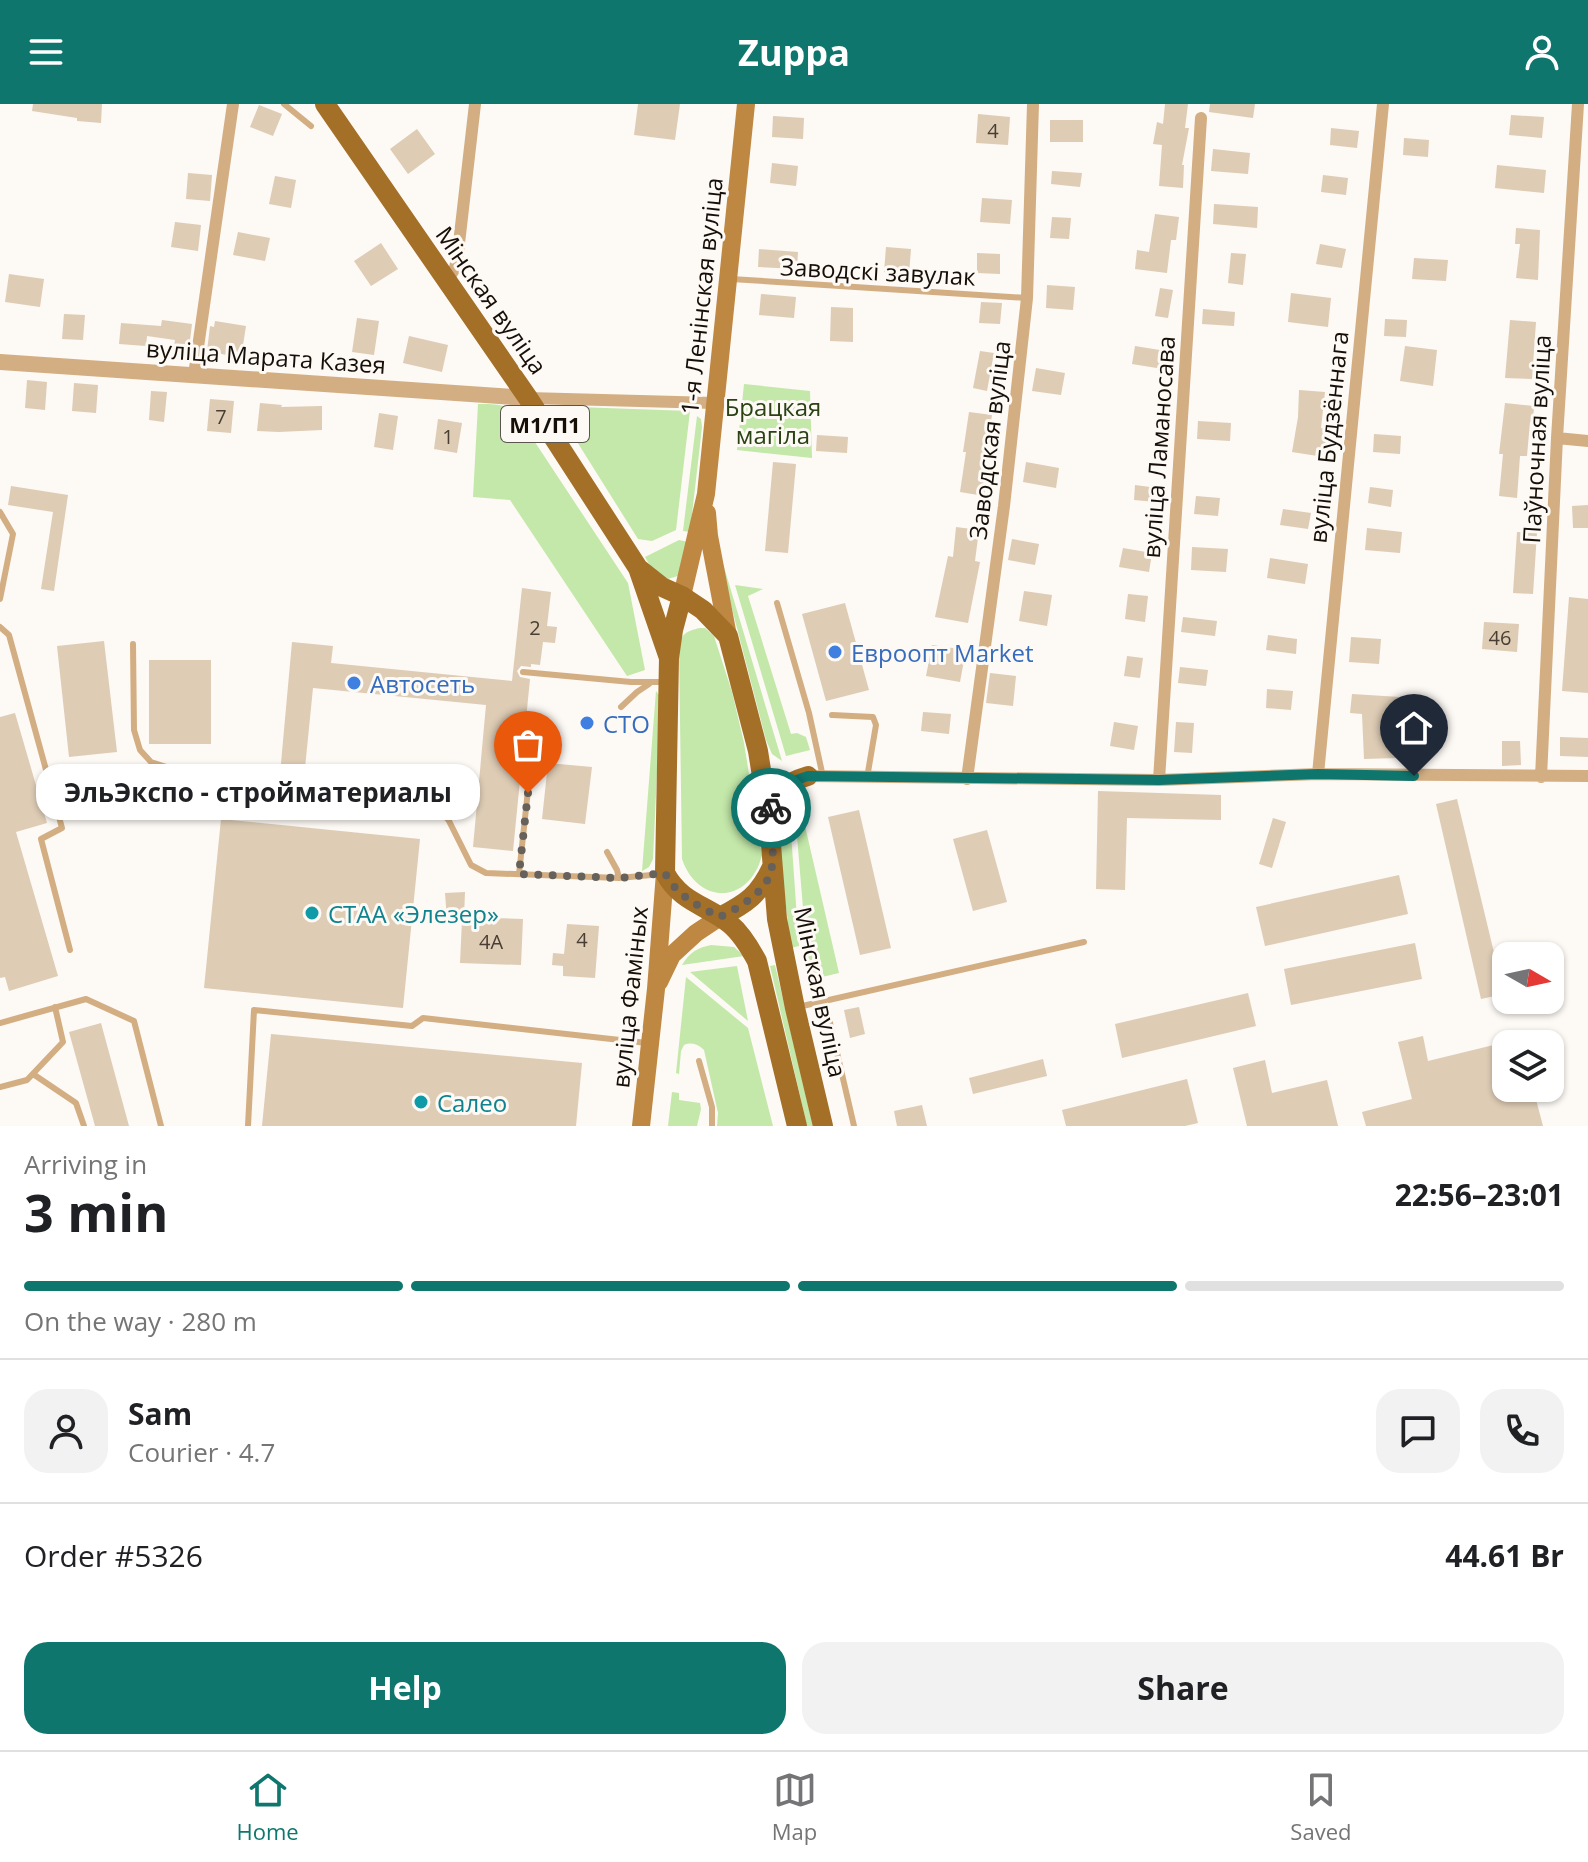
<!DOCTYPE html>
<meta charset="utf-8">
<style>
:root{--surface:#fff;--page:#f2f2f2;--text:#202124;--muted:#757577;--line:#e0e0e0;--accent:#0f766e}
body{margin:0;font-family:"Open Sans",sans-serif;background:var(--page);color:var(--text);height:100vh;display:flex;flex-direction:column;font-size:30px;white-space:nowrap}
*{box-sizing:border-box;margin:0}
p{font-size:26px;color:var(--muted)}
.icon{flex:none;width:44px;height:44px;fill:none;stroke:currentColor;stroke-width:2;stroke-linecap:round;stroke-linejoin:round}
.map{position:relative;height:1022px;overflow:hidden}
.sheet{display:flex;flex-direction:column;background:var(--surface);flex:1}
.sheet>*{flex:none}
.needle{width:52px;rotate:99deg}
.controls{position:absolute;left:1492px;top:838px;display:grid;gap:16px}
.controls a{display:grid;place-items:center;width:72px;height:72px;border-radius:16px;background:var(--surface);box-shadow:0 2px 6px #0004;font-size:40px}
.pin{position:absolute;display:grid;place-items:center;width:68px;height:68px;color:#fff;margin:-82px -34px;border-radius:50% 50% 50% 0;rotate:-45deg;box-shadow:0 0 8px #0007}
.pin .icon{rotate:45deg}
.courier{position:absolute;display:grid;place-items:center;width:80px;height:80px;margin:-40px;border:6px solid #0f766e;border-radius:50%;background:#fff;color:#222;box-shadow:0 2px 10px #0007}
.bubble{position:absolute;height:56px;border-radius:24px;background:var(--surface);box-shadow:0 2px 6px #0004;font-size:26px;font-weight:700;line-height:56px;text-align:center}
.head em{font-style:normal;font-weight:700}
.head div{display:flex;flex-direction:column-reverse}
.head{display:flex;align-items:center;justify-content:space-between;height:136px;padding:0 24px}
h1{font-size:52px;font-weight:700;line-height:60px}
.bar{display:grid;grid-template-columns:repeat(4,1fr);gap:12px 8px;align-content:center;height:96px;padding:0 24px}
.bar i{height:10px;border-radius:6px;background:var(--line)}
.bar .on{background:var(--accent)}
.bar p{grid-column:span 4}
.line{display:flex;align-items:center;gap:20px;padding:0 24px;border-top:2px solid var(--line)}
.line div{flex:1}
.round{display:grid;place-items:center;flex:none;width:84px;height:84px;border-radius:24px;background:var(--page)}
.action{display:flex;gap:16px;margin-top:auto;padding:16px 24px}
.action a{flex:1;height:92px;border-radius:24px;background:var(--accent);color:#fff;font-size:32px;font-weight:700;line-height:92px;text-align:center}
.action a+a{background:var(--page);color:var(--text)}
header{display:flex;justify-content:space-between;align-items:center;height:104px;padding:0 24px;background:var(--accent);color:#fff;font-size:36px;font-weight:700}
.menu{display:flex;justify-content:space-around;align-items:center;height:112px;border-top:2px solid var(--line);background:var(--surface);font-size:22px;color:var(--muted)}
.menu a{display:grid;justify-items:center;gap:4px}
.menu .on{color:var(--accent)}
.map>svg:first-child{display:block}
.green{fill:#c3e8a9}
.building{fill:#deccb5}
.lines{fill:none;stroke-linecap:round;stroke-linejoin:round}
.service{stroke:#d3ae83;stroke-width:6}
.minor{stroke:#d3ae83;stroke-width:12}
.tertiary{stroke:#d3ae83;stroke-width:16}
.secondary{stroke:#be8742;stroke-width:18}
.primary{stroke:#a46f27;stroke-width:20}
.done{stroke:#67615b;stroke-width:8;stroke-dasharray:0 14.4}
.route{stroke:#0f766e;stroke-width:10}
.shop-dot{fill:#3f7fe0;stroke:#fdf9f5;stroke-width:3}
.culture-dot{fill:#0f9aa8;stroke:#fdf9f5;stroke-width:3}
.labels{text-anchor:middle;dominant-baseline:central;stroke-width:6;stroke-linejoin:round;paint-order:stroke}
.number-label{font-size:20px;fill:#483e33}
.shield{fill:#fdf9f5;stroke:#5b554f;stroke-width:2}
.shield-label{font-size:22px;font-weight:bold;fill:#160f08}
.street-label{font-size:24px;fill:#160f08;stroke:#fdf9f5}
.park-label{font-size:24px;fill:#2a4214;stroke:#fdf9f5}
.shop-label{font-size:24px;fill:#366cbe;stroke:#fdf9f5;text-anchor:start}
.culture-label{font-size:24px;fill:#0d838f;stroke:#fdf9f5;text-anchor:start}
</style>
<header><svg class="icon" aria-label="menu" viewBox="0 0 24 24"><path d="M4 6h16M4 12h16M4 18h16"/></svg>Zuppa<svg class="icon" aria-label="person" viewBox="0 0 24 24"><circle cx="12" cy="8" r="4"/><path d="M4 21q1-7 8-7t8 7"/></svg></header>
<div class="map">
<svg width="1588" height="1022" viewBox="0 0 1588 1022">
<rect width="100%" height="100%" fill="#fdf9f5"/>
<!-- green -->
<path class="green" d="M744 280 810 287 812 354 737 346Z
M478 300C493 300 506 299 517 311L628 479 645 566 627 572 510 396 473 393Z
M577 303 690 307 676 426 652 437 638 435 559 309 567 304Z
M697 312 701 315 702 323 690 428 683 427Z
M679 436 688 438 681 471 668 475 654 469 645 453Z
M716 443H718L782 657 772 650 766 636Z
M735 481 763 485 748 492 791 630 797 629 806 633 810 646 786 652Z
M700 524H705L714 532 732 588 744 639 762 751C750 800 698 802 682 755L679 544C681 530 686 527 700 524Z
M656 587 659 591 660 602 653 755 649 763 642 767Z
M796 683 839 869 822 873 824 886 818 889 813 888 807 852 793 684Z
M788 687 799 842 791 844 775 714Z
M711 841 734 843 744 852 682 861C690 848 697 844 711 841Z
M775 861 813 1022H807L770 862Z
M737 862 748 917 690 868Z
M686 873 748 924 773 1022H717L718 1009 704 946C698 940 692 938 684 941L681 947 679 970 676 969Z
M672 988 679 989V996L700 999 701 1005 697 1022H668Z"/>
<!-- building -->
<path class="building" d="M33 0H102L101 19 77 17V14L32 7Z
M638 0H680L675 36 634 31Z
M1165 0H1188L1185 24H1189L1182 61H1184L1183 84 1159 82 1162 41 1153 40 1157 18 1163 20Z
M1210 0H1255L1253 14 1209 8Z
M259 1 282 10 273 32 250 23Z
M978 10 1010 13 1008 41 976 39Z
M1511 11 1544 13 1542 34 1509 31Z
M773 12 804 14 803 35 772 33Z
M1050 16H1083V38H1050Z
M1331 24 1359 27 1357 44 1330 41Z
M417 25 435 50 408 70 390 45Z
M1404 34 1429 36 1428 53 1403 51Z
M1213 45 1250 49 1248 70 1211 67Z
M772 59 798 62 796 82 770 79Z
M1497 61 1546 66 1544 89 1495 84Z
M1052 67 1082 69 1080 83 1051 80Z
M188 69 212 71 210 97 186 95Z
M1323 71 1348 74 1346 91 1321 88Z
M275 72 296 76 291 104 269 100Z
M982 94 1012 96 1010 120 980 118Z
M1214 100 1258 103 1257 124 1213 120Z
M1155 110 1179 113 1176 136H1171L1167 169 1135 165 1137 146 1149 148Z
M1052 113 1071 114 1069 135 1050 134Z
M175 118 201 121 198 147 171 143Z
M1516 124 1540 126 1538 176 1516 174 1520 140H1515Z
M238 128 270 134 265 157 233 151Z
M381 139 398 165 371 182 354 157Z
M1320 140 1346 145 1342 164 1316 160Z
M886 143 911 145 909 170 884 168Z
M759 145 798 148 797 165 758 163Z
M977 149 1000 150V170L977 169Z
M1231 149 1246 150 1243 181 1228 179Z
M1414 154 1448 156 1446 177 1412 175Z
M9 170 44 175 40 203 5 198Z
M1047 181 1075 183 1073 206 1046 204Z
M1160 184 1173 186 1168 214 1155 212Z
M1291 189 1331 194 1328 223 1288 218Z
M761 190 796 193 794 214 759 211Z
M981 198 1002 199 1000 220 979 219Z
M831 203 853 204V238L830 237Z
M1203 205 1235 208 1234 222 1202 220Z
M64 210 85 211 83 236 62 235Z
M357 214 379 217 374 251 352 248Z
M1385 215 1407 216 1406 233 1384 232Z
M162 216 192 220 189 245 174 243 175 236 147 232 146 242 119 240 121 219 161 222Z
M1510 216 1536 218 1532 275 1505 274Z
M215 217 246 222 241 254 207 247 210 222 214 223Z
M409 232 448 241 442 268 403 259Z
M1135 242 1172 248 1169 266 1132 260Z
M1405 242 1437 246 1433 282 1400 277Z
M980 247 994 249 987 287 973 284Z
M1036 264 1065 269 1061 291 1032 287Z
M27 276 47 278 45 306 25 304Z
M74 279 98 281 96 309 72 307Z
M1299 286 1325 288 1321 324 1329 325 1324 353 1292 348 1298 313Z
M151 287 167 288 164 318 149 316Z
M210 295 234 297 231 329 207 327Z
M260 299 282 301 281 303 322 302V326L279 328 257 327Z
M1505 299 1534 302 1533 318H1530L1527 352H1520L1517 394 1499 392 1503 350H1499Z
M969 308 992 311 983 372 987 373 984 392 960 388 966 348H963Z
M379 309 398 312 393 346 374 343Z
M438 315 462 319 457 349 434 345Z
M1198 317 1231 319 1230 337 1197 335Z
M1374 330 1401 332 1400 350 1373 348Z
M817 331 848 333 847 349 816 347Z
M773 358 796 360 788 449 765 447Z
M1026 358 1059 364 1056 384 1023 378Z
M1135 381 1158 384 1156 398 1134 396Z
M11 382 68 391 54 487 41 485 53 408 8 401Z
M1370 383 1393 386 1391 403 1368 399Z
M1196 392 1220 394 1218 412 1194 410Z
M1588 401V424H1573L1572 402Z
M1283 405 1311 409 1308 425 1280 421Z
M956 423 979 426 975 457 980 458 968 519 935 513 948 452 953 453Z
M1367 424 1402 428 1400 449 1365 446Z
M1517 428 1537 429 1533 490 1513 489Z
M1012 435 1039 440 1035 461 1008 456Z
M1192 443 1228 445 1226 468 1191 466Z
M1123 444 1152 449 1149 468 1119 463Z
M1270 454 1308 460 1305 480 1267 474Z
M522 484 551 488 547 522 557 523 555 539 543 538 540 561 531 560V563L521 562 517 567 520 573 530 575 513 747 473 743 486 601 313 584 303 684 279 681 292 538 333 542 331 559 512 577Z
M1024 487 1052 491 1047 522 1019 517Z
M1128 490 1148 492 1145 518 1125 515Z
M1569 493 1588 495V589L1562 587Z
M845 499 869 586 826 597 802 510Z
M1183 513 1217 517 1215 532 1181 528Z
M1484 518 1519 520 1517 548 1482 545Z
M1268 531 1297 535 1296 550 1266 546Z
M1351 533 1381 535 1379 560 1349 558Z
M104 537 117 648 69 653 57 542Z
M932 541 966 546 960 578 926 572Z
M1127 552 1143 554 1140 574 1124 572Z
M149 556H211V640H149Z
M1180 563 1208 566 1206 582 1178 579Z
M990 569 1016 572 1013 602 986 599Z
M1267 585 1293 587 1291 606 1266 604Z
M1352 590 1400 593 1398 613 1396 612 1397 654 1364 655 1362 610 1350 609Z
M923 608 951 610 949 630 921 627Z
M15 609 47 719 16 728 58 872 9 887 5 873 0 874V613Z
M1114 618 1138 622 1134 646 1110 642Z
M1176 618 1194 619 1192 649 1174 648Z
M1560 633 1588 634V653L1560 652Z
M1502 637H1520L1521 661 1502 662Z
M548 659 592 663 585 720 542 715Z
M1098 687 1221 691V716L1127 714 1125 786 1096 785Z
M1457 695 1504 890 1481 895 1436 700Z
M859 706 891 844 860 851 828 713Z
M1273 714 1286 718 1272 764 1259 760Z
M221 715 420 735 403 904 204 884Z
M987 726 1007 798 973 807 953 735Z
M1399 771 1408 810 1265 842 1256 803Z
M465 788 464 813 523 815 521 861 460 859 462 816 447 815 445 789Z
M567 820 599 822 595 874 563 872V862L552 861 553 849 564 850Z
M1415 839 1422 875 1291 901 1284 865Z
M1248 889 1256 922 1122 954 1115 920Z
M859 903 865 930 850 934 844 906Z
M101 919 129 1022H95L69 928Z
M271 930 582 959 576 1022H262Z
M1423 932 1428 957 1506 938V984H1533L1543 1022H1366L1362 1008 1412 995 1398 938Z
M1043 955 1047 972 973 990 969 974Z
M1265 956 1272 989 1327 976 1338 1022H1247L1233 964Z
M1187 975 1198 1019 1185 1022H1066L1062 1006Z
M922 1001 927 1022H897L894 1007Z"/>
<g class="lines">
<!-- service -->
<path class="service" d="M284 0 311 22
M731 175 1027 194
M0 408 13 430 0 495
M777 499 809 609 823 673
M0 523 9 531 62 724 41 735 70 846
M133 540 134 626 140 646 151 658 231 684 441 707 449 717 471 761 486 769 619 774 662 770
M523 568 631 578H665
M621 603 637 588 649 580
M832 611 873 613 876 621 867 674
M607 748 617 766 619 774
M519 770 534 630
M825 897 854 1022
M798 903 1084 838
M0 919 86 895 134 917 161 1022
M699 957 712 1003V1022
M33 970 76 999 84 1022
M0 983 27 976 63 938 55 903
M248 1022 254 906 412 922 423 914 647 939"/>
<!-- minor -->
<path class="minor" d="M447 177 455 164 458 148 475 0
M194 271 233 0
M528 294 714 299
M1557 334 1588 337
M1318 670 1383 0
M808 672 1159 676 1318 670 1588 672
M1541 673 1557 334 1578 0
M967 675 1004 402 1027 194 1033 0
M1159 676 1201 14"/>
<!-- tertiary -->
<path class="tertiary" d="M0 258 528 294"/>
<!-- secondary -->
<path class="secondary" d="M707 409 709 432 728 532
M682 492 706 390 746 0
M659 878 672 851 696 829 720 813
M641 1022 656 885 665 769"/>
<!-- primary -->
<path class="primary" d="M325 0 528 294 638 464 669 554
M638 464 662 483 682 492 703 506 728 532 758 647 769 716 777 815 795 904 823 1022
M682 492 673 526 669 554 665 769C681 799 707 801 730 820 742 830 750 844 757 857L797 1022
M770 712C774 688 784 679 808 672
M720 813C747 799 759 791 772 763"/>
</g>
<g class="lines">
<!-- done -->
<path class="done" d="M528 689 519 770 619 774 665 769C677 792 698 802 720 813 740 803 769 787 772 762 775 742 768 724 771 704"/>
<!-- route -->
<path class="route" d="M771 704C775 686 791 677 808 672L1159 676 1318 670 1414 672"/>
</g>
<!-- markers -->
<g class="shop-dot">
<circle cx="835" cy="548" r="8"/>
<circle cx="354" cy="579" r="8"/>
<circle cx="587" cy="619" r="8"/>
</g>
<g class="culture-dot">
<circle cx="312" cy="809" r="8"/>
<circle cx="421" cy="998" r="8"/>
</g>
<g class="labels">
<!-- number labels -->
<g class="number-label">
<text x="993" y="26">4</text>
<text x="221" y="312">7</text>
<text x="448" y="332">1</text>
<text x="535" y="523">2</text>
<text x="1500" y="533">46</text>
<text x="582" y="835">4</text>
<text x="491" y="837">4А</text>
</g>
<!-- shield labels -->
<rect class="shield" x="501" y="302" width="88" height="36" rx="6"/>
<g class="shield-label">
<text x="545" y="320">М1/П1</text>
</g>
<!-- street labels -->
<g class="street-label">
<text transform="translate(878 167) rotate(3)">Заводскі завулак</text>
<text transform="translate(701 192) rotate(-84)">1-я Ленінская вуліца</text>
<text transform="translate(492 196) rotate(55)">Мінская вуліца</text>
<text transform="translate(266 252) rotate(4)">вуліца Марата Казея</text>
<text transform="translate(1328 333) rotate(-84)">вуліца Будзённага</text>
<text transform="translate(1536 335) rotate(-87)">Паўночная вуліца</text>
<text transform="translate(989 336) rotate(-83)">Заводская вуліца</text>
<text transform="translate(1158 343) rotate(-86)">вуліца Ламаносава</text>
<text transform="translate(821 888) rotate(78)">Мінская вуліца</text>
<text transform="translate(629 893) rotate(-84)">вуліца Фаміных</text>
</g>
<!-- park labels -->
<g class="park-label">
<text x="773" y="302">Брацкая<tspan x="773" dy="28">магіла</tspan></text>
</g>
<!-- shop labels -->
<g class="shop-label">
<text x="851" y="548">Евроопт Market</text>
<text x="370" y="579">Автосеть</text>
<text x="603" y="619">СТО</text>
</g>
<!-- culture labels -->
<g class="culture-label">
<text x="328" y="809">СТАА «Элезер»</text>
<text x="437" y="998">Салео</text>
</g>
</g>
</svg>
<div class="controls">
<a><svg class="needle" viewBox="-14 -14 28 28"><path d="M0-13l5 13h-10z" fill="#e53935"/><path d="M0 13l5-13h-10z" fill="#757577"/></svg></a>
<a><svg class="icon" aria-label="layers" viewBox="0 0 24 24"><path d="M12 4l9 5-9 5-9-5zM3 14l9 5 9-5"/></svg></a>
</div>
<div class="pin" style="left:528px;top:689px;background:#ea580c"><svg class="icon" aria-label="bag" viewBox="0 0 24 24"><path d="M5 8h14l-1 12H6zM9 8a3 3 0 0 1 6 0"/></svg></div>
<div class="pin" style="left:1414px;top:672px;background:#1f2937"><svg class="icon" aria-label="home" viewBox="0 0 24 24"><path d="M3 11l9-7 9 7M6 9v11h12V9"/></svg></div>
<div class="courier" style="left:771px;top:704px"><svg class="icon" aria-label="bike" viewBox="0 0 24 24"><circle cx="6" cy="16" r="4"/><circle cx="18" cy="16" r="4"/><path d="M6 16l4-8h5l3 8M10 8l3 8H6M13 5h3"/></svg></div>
<div class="bubble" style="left:36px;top:660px;width:444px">ЭльЭкспо - стройматериалы</div>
</div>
<section class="sheet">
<div class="head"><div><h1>3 min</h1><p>Arriving in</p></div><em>22:56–23:01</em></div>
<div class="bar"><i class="on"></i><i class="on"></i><i class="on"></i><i></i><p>On the way · 280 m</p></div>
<div class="line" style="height:144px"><a class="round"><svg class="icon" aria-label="person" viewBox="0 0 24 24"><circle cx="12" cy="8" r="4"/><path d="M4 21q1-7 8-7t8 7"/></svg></a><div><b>Sam</b><p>Courier · 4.7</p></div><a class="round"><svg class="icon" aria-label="chat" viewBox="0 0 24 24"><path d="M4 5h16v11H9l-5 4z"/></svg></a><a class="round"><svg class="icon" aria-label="phone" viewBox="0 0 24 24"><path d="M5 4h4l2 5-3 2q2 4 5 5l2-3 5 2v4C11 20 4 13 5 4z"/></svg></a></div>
<div class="line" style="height:104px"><div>Order #5326</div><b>44.61 Br</b></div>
<div class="action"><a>Help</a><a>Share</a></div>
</section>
<nav class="menu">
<a class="on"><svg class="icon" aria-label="home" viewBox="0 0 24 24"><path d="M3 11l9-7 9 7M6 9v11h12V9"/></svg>Home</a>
<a><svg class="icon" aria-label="map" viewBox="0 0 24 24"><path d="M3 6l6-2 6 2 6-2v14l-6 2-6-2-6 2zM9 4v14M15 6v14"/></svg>Map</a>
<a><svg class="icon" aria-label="saved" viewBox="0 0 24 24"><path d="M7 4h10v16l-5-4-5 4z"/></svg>Saved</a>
</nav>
